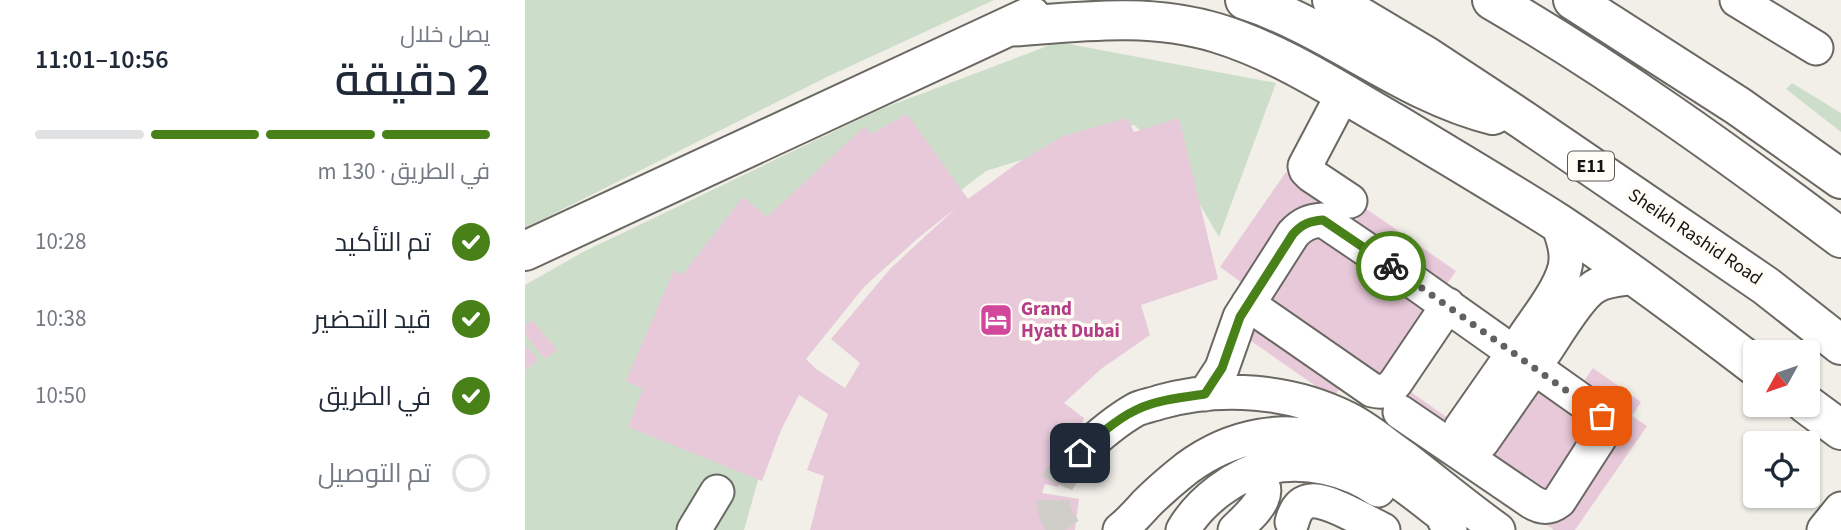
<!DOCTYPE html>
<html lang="ar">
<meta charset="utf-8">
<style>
:root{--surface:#fff;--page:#f2f2f3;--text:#1f2937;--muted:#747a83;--line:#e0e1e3;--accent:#498119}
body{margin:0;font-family:"Source Sans 3",Cairo,sans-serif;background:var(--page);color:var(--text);direction:rtl;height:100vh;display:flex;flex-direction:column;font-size:26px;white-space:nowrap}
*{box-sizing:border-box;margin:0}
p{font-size:23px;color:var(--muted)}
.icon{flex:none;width:38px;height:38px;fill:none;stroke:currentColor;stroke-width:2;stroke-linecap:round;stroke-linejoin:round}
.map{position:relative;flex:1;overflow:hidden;direction:ltr}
.sheet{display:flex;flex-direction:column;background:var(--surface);width:525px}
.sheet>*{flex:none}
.needle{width:46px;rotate:230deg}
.controls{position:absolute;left:1218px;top:340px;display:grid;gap:14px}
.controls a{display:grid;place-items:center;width:77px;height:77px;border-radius:7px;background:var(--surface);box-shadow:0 2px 5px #0004;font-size:35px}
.pin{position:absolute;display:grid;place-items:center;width:60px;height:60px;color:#fff;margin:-30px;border-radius:14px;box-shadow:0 4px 10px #0006}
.courier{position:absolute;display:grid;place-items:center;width:70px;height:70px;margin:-35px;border:5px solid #498119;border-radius:50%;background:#fff;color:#222;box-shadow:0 2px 9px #0007}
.headline em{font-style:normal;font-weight:600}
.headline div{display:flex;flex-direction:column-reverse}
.headline{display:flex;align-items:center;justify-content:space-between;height:119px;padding:0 35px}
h1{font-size:46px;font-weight:600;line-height:52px}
.bar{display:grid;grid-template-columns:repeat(4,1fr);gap:10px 7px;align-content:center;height:84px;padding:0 35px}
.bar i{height:9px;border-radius:5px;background:var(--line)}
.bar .current{background:var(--accent)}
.bar p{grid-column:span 4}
ol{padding:0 35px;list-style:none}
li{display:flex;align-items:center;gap:21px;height:77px}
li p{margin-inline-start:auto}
li .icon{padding:7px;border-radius:50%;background:var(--accent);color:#fff;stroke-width:4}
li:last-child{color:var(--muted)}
li i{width:38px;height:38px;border:4px solid var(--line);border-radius:50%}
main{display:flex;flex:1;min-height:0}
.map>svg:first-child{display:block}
.green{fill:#ccdec9}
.building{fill:#e8c9da;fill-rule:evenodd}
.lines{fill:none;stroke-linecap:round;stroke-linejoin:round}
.minor-tunnel{stroke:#d0cec8;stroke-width:33;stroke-dasharray:33 17;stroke-linecap:butt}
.minor-casing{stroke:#6a6862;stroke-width:37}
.highway-casing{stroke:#6a6862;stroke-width:42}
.minor{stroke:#fff;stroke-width:33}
.highway{stroke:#fff;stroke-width:38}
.done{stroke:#63615e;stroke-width:7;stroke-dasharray:0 12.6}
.route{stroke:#498119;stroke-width:9}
.labels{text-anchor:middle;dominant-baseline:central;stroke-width:7;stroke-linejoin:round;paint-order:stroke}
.shield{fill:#fefcf5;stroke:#5c5a57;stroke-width:2}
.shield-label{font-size:18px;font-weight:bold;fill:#161513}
.street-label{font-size:19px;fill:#161513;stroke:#fefcf5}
.hotel-label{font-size:19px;font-weight:bold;fill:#b23c85;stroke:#fefcf5;text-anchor:start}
</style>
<main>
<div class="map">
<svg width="1316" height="530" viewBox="0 0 1316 530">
<rect width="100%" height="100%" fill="#f1efe8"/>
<!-- green -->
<path class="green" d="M0 0H469L304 76 0 228Z
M533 42 751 83 694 237 648 159 609 125 461 171 332 270 253 365 239 459 219 530H0V285L58 252 356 109Z
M1267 83 1316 113V132L1261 89Z"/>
<!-- building -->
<path class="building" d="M382 114 443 199 494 162 538 136 602 118 609 132 654 118 693 279 616 305 625 335 576 369 539 403 559 418 533 487 520 484 517 493 554 499 550 530H285L299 476 282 470 303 414 274 395 256 430 237 481 103 427 118 389 101 381 149 270 157 275 218 197 242 217 340 126 346 134ZM432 207 366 268 306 339 335 363 320 388 291 369 281 359 339 287 392 239Z
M761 172 831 221 840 208 931 271 921 285 1059 381 1068 368 1116 402 1107 416 1122 426 1050 530H1029L818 383 808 398 696 320 720 285 695 267ZM928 324 1013 383 967 449 883 390Z
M7 320 32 350 20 359 0 334V326Z
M2 347 13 360 0 370V348Z"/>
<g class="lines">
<!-- minor-tunnel -->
<path class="minor-tunnel" d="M540 530C536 524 530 516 529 509 524 486 541 469 555 453"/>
<defs>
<path id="minor" d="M1212 0 1291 48
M818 94 780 166 781 170 786 175 825 201
M723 304 847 390C858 393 864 391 871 382L923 305
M998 339C1012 317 1043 281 1041 256 1041 244 1036 234 1033 223
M1019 353C1030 337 1053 297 1069 287 1081 279 1097 279 1111 277
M680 394 697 368 715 317 768 234C777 224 785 221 798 220L879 275 1071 411C1078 417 1080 422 1079 431L1034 501C1025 508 1017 508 1007 502L875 412
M936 428 982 362
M957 442 1003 376
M555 453C572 437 589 422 610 410 617 406 627 405 635 402 696 385 766 390 823 419 843 429 861 445 880 458 911 482 941 507 973 530
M767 522C775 492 795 500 816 509 831 516 844 523 858 530
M169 530 192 492
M595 530C605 522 613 513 621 504 634 491 648 479 662 468 704 437 763 422 813 445 847 461 878 484 907 507L916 514 925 530
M658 530C675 501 710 474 744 467 780 459 823 469 853 490
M710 530C726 514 756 491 726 473
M1299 530 1316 509"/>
<path id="highway" d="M720 0C807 28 879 93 968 115
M807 0 901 56 998 120 1241 286 1316 345
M967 0C1089 71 1203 153 1316 238
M1048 0 1213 106 1316 179
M483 27C553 22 624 12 692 33 757 53 813 91 871 124 925 157 980 189 1033 223 1101 268 1166 317 1230 366
M0 251 506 16
M1281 404 1316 430"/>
</defs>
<!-- minor casing -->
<use href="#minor" class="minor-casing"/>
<!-- highway casing -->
<use href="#highway" class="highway-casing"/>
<!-- minor -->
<use href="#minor" class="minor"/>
<!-- highway -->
<use href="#highway" class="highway"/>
</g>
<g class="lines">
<!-- done -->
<path class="done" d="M866 266 1077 416"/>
<!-- route -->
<path class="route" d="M555 453C572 437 590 420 611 410 631 400 659 397 680 394L697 368 715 317 768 234C777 224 785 221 798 220L866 266"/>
</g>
<!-- icons -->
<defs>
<symbol id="hotel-square" viewBox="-11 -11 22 22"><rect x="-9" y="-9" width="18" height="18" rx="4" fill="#d1479c" stroke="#fefcf5"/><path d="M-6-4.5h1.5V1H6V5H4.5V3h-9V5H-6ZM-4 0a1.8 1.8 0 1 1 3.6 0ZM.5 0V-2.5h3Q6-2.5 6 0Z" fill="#fff"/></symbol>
</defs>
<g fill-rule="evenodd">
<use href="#hotel-square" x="452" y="301" width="38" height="38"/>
</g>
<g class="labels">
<!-- shield labels -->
<rect class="shield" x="1043" y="151.5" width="46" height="29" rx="5"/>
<g class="shield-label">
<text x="1066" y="166">E11</text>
</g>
<!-- street labels -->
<g class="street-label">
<text transform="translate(1170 237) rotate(34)">Sheikh Rashid Road</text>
</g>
<!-- hotel labels -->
<g class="hotel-label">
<text x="496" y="309">Grand<tspan x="496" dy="22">Hyatt Dubai</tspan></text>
</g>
</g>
</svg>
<div class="controls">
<a><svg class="needle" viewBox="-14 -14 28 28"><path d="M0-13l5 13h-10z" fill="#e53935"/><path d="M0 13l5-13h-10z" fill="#747a83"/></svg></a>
<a><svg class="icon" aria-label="locate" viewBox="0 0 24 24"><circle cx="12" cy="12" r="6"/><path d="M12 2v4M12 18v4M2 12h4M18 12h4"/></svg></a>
</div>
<div class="pin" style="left:1077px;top:416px;background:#ea580c"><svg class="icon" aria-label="bag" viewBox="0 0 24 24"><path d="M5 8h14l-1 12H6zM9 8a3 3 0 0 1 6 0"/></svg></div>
<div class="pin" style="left:555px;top:453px;background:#1f2937"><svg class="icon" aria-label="home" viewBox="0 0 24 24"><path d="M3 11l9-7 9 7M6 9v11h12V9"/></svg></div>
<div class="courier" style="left:866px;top:266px"><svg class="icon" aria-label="bike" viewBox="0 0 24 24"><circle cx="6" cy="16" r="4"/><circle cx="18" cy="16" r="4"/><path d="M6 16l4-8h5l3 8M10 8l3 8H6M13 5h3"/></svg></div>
</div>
<section class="sheet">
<div class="headline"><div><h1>2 دقيقة</h1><p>يصل خلال</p></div><em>10:56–11:01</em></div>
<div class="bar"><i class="current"></i><i class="current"></i><i class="current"></i><i></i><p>في الطريق · 130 m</p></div>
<ol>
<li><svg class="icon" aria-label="check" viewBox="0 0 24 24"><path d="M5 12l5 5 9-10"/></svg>تم التأكيد<p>10:28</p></li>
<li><svg class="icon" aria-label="check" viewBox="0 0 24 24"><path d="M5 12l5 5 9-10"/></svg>قيد التحضير<p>10:38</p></li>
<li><svg class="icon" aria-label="check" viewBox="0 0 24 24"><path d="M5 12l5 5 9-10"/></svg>في الطريق<p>10:50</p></li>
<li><i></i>تم التوصيل</li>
</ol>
</section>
</main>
